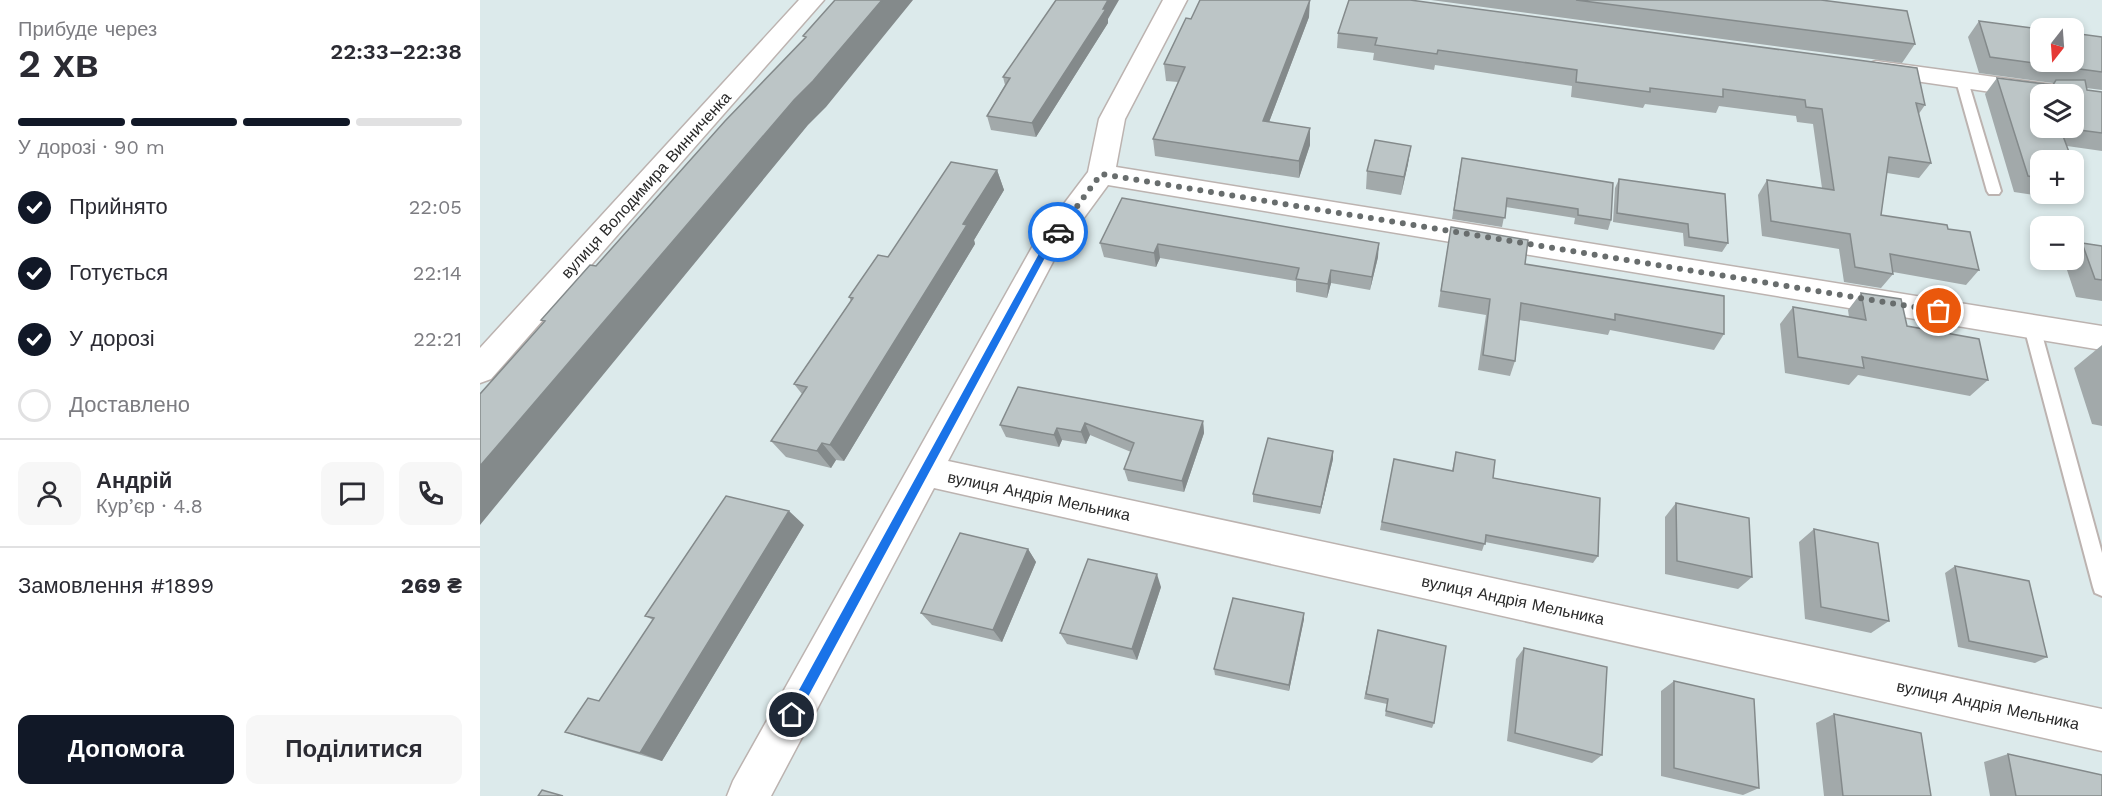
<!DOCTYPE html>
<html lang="uk">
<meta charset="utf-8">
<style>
:root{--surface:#fff;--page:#f7f7f7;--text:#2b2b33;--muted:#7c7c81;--line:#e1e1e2;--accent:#111827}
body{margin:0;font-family:"Work Sans",sans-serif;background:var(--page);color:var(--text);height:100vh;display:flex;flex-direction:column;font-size:22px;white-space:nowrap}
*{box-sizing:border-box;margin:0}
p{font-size:20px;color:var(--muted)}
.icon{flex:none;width:33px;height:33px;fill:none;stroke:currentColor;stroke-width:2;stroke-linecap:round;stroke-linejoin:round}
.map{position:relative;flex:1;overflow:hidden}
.side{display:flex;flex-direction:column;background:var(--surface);width:480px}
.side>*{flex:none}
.needle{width:39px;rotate:197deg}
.controls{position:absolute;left:1550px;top:18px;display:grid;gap:12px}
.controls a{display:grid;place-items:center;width:54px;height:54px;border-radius:12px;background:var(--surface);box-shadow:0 3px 9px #0003;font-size:30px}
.pin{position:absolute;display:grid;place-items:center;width:51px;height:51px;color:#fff;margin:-26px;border:3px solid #fff;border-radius:50%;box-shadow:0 2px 6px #0007}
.courier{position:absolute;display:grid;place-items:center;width:60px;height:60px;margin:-30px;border:4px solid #1a73e8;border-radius:50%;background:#fff;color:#222;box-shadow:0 2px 8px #0007}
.summary em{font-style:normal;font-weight:600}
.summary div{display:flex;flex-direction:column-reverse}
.summary{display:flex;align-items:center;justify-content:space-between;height:102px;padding:0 18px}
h1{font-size:39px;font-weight:600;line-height:45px}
.bar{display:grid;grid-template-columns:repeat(4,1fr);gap:9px 6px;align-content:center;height:72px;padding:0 18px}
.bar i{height:8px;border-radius:4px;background:var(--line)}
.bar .on{background:var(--accent)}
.bar p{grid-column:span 4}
.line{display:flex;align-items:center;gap:15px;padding:0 18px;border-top:2px solid var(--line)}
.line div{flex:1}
.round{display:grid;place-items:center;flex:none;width:63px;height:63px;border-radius:12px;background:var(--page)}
ol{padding:0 18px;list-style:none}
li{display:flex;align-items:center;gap:18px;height:66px}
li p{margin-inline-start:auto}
li .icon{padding:6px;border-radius:50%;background:var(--accent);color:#fff;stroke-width:4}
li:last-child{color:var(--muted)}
li i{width:33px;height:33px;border:3px solid var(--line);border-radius:50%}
.primary-button{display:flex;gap:12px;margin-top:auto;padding:12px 18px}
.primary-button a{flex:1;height:69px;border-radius:12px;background:var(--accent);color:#fff;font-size:24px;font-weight:600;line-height:69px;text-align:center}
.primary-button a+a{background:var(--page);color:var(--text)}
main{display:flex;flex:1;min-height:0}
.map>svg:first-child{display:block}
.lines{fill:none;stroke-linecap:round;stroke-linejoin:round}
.service-casing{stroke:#bcb3b0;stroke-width:4}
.minor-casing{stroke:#bcb3b0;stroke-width:3}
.service{fill:#fff;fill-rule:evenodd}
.minor{fill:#fff;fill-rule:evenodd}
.wall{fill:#a2a9aa;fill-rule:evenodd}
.shaded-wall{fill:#848a8b}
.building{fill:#bcc5c6;stroke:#848a8b;stroke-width:1.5}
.route{fill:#1a73e8}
.done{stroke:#686d6d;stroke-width:6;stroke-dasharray:0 10.8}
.labels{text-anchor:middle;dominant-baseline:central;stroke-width:4.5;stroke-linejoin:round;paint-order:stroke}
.street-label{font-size:16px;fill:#292929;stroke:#fff}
</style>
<main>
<section class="side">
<div class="summary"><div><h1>2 хв</h1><p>Прибуде через</p></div><em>22:33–22:38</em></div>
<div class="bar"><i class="on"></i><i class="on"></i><i class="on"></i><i></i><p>У дорозі · 90 m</p></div>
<ol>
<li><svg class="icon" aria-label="check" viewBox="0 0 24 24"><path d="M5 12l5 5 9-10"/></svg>Прийнято<p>22:05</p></li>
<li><svg class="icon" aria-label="check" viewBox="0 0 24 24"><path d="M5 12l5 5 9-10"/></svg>Готується<p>22:14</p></li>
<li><svg class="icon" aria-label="check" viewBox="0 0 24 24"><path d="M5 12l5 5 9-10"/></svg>У дорозі<p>22:21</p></li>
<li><i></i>Доставлено</li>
</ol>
<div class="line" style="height:108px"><a class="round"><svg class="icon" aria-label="person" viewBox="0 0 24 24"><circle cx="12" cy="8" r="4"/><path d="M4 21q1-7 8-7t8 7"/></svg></a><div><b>Андрій</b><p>Кур’єр · 4.8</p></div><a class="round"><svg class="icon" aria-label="chat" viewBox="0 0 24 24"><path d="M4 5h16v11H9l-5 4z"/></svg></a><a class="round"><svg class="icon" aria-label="phone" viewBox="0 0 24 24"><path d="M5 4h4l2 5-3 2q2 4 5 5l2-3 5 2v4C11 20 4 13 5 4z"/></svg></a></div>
<div class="line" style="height:78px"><div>Замовлення #1899</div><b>269 ₴</b></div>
<div class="primary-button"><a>Допомога</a><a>Поділитися</a></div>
</section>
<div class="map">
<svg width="1622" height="796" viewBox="0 0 1622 796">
<rect width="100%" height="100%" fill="#dceaeb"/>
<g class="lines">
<defs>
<path id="service" d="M1482 77 1488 81 1521 191 1519 194H1509L1507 191 1476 81Z
M1552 321 1558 323 1560 327 1622 553V596L1615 593 1613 587 1544 327 1546 323Z"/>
<path id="minor" d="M319 0H344L11 379 0 383V348Z
M683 0H707L645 119 636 167 1622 326V350L628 185 576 256 468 461 1622 709V751L454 488 291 796H247L253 781 555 242 608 172 619 119Z
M1396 61 1582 86 1591 88 1595 94 1593 97V94H1560V99L1387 74 1384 69 1387 64Z"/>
</defs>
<!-- service casing -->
<use href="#service" class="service-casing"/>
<!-- minor casing -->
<use href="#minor" class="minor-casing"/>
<!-- service -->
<use href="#service" class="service"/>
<!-- minor -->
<use href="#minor" class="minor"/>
</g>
<!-- wall -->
<path class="wall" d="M951 0H1341L1435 44 1422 63Z
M829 17 789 122 830 128V145L819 178 675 156 673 139 698 82 686 81 684 64 711 19Z
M628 19V23L556 137 511 130 507 116 525 85 523 77Z
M1499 21 1622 37V90L1606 88 1607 90 1622 92V151L1587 146 1560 160V194H1592L1586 200 1534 192 1505 94 1517 78 1572 85 1573 83 1499 73 1488 37ZM1560 94 1593 128H1560Z
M858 33 1445 105 1438 115 1451 163 1439 178 1407 173 1401 215 1468 229 1499 270 1486 285 1413 272V274L1401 288 1364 282 1359 249 1282 236 1278 195 1287 180 1342 188 1333 124 1317 122 1316 116 1239 106 1236 113 1165 104 1163 108 1091 97 1092 86 955 65 954 70 893 60 894 53 857 48Z
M1593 163 1601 184 1593 192Z
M928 164 921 195 886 189 887 171Z
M980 168 1131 220 1128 230 1094 224 1095 218 1026 207 1022 227 972 219Z
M517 170 524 190 494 240 495 244 364 461 356 460 351 468 306 457 291 441 322 394 314 384 371 301 369 297 408 257Z
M1139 179 1248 243 1242 252 1204 246 1203 233 1133 222 1135 188Z
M642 198 898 257 890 290 851 283 847 298 816 292V281L680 258 676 267 624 257 620 243Z
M971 227 1045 264 1244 334 1234 350 1130 330 1128 335 1039 320 1035 361 1030 376 998 370 1006 315 958 307Z
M1602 243 1622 246V301L1596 297 1584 261 1585 260H1593V252Z
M1381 293 1427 326 1508 380 1490 396 1378 375 1369 385 1305 373 1300 324 1313 307 1369 317 1368 310Z
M1622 345V426L1612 424 1594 368Z
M723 421 724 433 704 492 648 481 644 469 651 452 610 435 606 444 582 440 579 447 526 437 520 425Z
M853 451V459L840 514 773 502V494Z
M976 452 1118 556 1113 563 1005 542 1002 551 900 530 914 459 972 471Z
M1196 503 1272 577 1258 589 1185 574V517Z
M324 525 182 761 109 740 85 732 119 701 173 620 165 616Z
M1334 529 1409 621 1391 633 1325 619 1319 542Z
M548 549 556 562 522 642 452 625 441 613Z
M1475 566 1567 657 1555 663 1478 647 1465 573Z
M681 587 657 660 587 644 580 633Z
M824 613V619L809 691 735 675 734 669Z
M898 630 954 723 952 728 905 716 907 704 884 699Z
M1044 648 1122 755 1112 763 1027 741 1036 659Z
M1194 681 1279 788 1263 795 1181 776V691Z
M1354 714 1451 796H1344L1336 723Z
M1528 754 1622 796H1510L1504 762Z"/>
<!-- shaded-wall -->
<path class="shaded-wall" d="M402 0H433L346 107 328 125 0 525V466L314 100Z
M628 0H639L628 19V23L556 137 552 123Z
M830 0 829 17 783 138V121Z
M830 128V145L819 178V161Z
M931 146 928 164 921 195 924 177Z
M517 170 524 190 494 240 495 244 364 461 350 445 483 224Z
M899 243 898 257 890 290 892 277Z
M678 244 680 258 676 267 674 253Z
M851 270V283L847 298 848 284Z
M723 421 724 433 704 492 702 481Z
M605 423 610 435 606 444 601 432Z
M577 428 582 440 579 447 574 435Z
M342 443 356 460 351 468 337 451Z
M853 451V459L840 514 841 507Z
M309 511 324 525 182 761 160 753Z
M548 549 556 562 522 642 513 630Z
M677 574 681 587 657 660 652 649Z
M824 613V619L809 691V685Z"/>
<!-- building -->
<path class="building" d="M355 0H402L333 81 314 100 0 466V394L65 321 61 320 110 265 116 266 245 121 326 37 323 36Z
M576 0H628L623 9H626L552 123 507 116 530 78 523 77Z
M720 0H830L783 121 830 128 819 161 673 139 705 67 684 64 706 18 711 19Z
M869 0H930L1437 68 1445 105 1436 103 1451 163 1409 157 1401 215 1467 225 1468 229 1490 232 1499 270 1410 254 1413 274 1375 267 1370 234 1291 221 1287 180 1354 190 1342 109 1326 107 1325 100 1243 89V97L1170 88V92L1096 82 1097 70 958 50 957 54 895 45 897 38 858 33Z
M1096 0H1341L1427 11 1435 44Z
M1499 21 1560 29V62H1593V33L1622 37V72L1510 57Z
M1517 78 1573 85 1576 80H1605L1607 90 1622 92V133L1584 128H1593V94H1560V128H1580L1592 160H1560V178L1548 176Z
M895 140 931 146 924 177 887 171Z
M982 158 1133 183 1131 220 1098 215V209L1027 198 1025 218 974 210Z
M471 162 517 170 483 224 487 225 350 445 342 443 337 451 291 441 327 387 314 384 373 298 369 297 398 255 408 257Z
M1593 163 1601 184 1593 183Z
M1139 179 1245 194 1248 243 1209 237 1208 224 1137 213Z
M642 198 899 243 892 277 851 270 848 284 816 279 819 268 678 244 674 253 620 243Z
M971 227 1048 240 1045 264 1244 296V334L1135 314V320L1041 303 1035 361 1003 355 1010 299 961 291Z
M1602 243 1622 246V280L1615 279Z
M1381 293 1421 299 1427 326 1499 339 1508 380 1382 357 1384 368 1318 357 1313 307 1386 320Z
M538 387 723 421 702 481 644 469 654 443 605 423 601 432 577 428 574 435 520 425Z
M788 438 853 451 841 507 773 494Z
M976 452 1015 460 1013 478 1120 498 1118 556 1006 535 1005 544 902 522 914 459 973 471Z
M246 496 309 511 160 753 85 732 108 698 119 701 174 618 165 616Z
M1196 503 1269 518 1272 577 1197 561Z
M1334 529 1398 543 1409 621 1341 607Z
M480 533 548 549 513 630 441 613Z
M608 559 677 574 652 649 580 633Z
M1475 566 1549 581 1567 657 1489 641Z
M753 598 824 613 809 685 734 669Z
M898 630 966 646 954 723 906 711 908 699 886 694Z
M1044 648 1127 667 1122 755 1035 733Z
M1194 681 1274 699 1279 788 1194 768Z
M1354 714 1441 733 1451 796H1363Z
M1528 754 1622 775V796H1536Z
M62 790 83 796H58Z"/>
<!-- route -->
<path class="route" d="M578 229 582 232 568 252 316 719H308V710L561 250Z"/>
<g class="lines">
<!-- done -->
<path class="done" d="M578 232 621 174 1459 311"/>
</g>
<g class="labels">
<!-- street labels -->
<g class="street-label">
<text transform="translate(166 185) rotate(-48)">вулиця Володимира Винниченка</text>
<text transform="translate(559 496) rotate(12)">вулиця Андрія Мельника</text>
<text transform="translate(1033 600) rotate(12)">вулиця Андрія Мельника</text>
<text transform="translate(1508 705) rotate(12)">вулиця Андрія Мельника</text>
</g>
</g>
</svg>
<div class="controls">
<a><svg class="needle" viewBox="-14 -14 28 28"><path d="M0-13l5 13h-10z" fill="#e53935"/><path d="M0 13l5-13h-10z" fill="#7c7c81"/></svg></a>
<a><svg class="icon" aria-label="layers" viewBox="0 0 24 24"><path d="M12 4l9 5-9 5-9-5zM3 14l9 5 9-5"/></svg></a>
<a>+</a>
<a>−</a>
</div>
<div class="pin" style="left:1459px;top:311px;background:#ea580c"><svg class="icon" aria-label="bag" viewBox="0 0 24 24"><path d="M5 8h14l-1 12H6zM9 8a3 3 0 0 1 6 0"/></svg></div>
<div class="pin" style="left:312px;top:715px;background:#1f2937"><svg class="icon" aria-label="home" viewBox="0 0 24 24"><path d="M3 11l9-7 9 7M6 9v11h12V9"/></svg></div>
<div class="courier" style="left:578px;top:232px"><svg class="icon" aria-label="car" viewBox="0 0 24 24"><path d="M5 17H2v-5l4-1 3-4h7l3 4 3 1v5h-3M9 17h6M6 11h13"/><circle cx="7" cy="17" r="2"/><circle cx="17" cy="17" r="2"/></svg></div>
</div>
</main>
